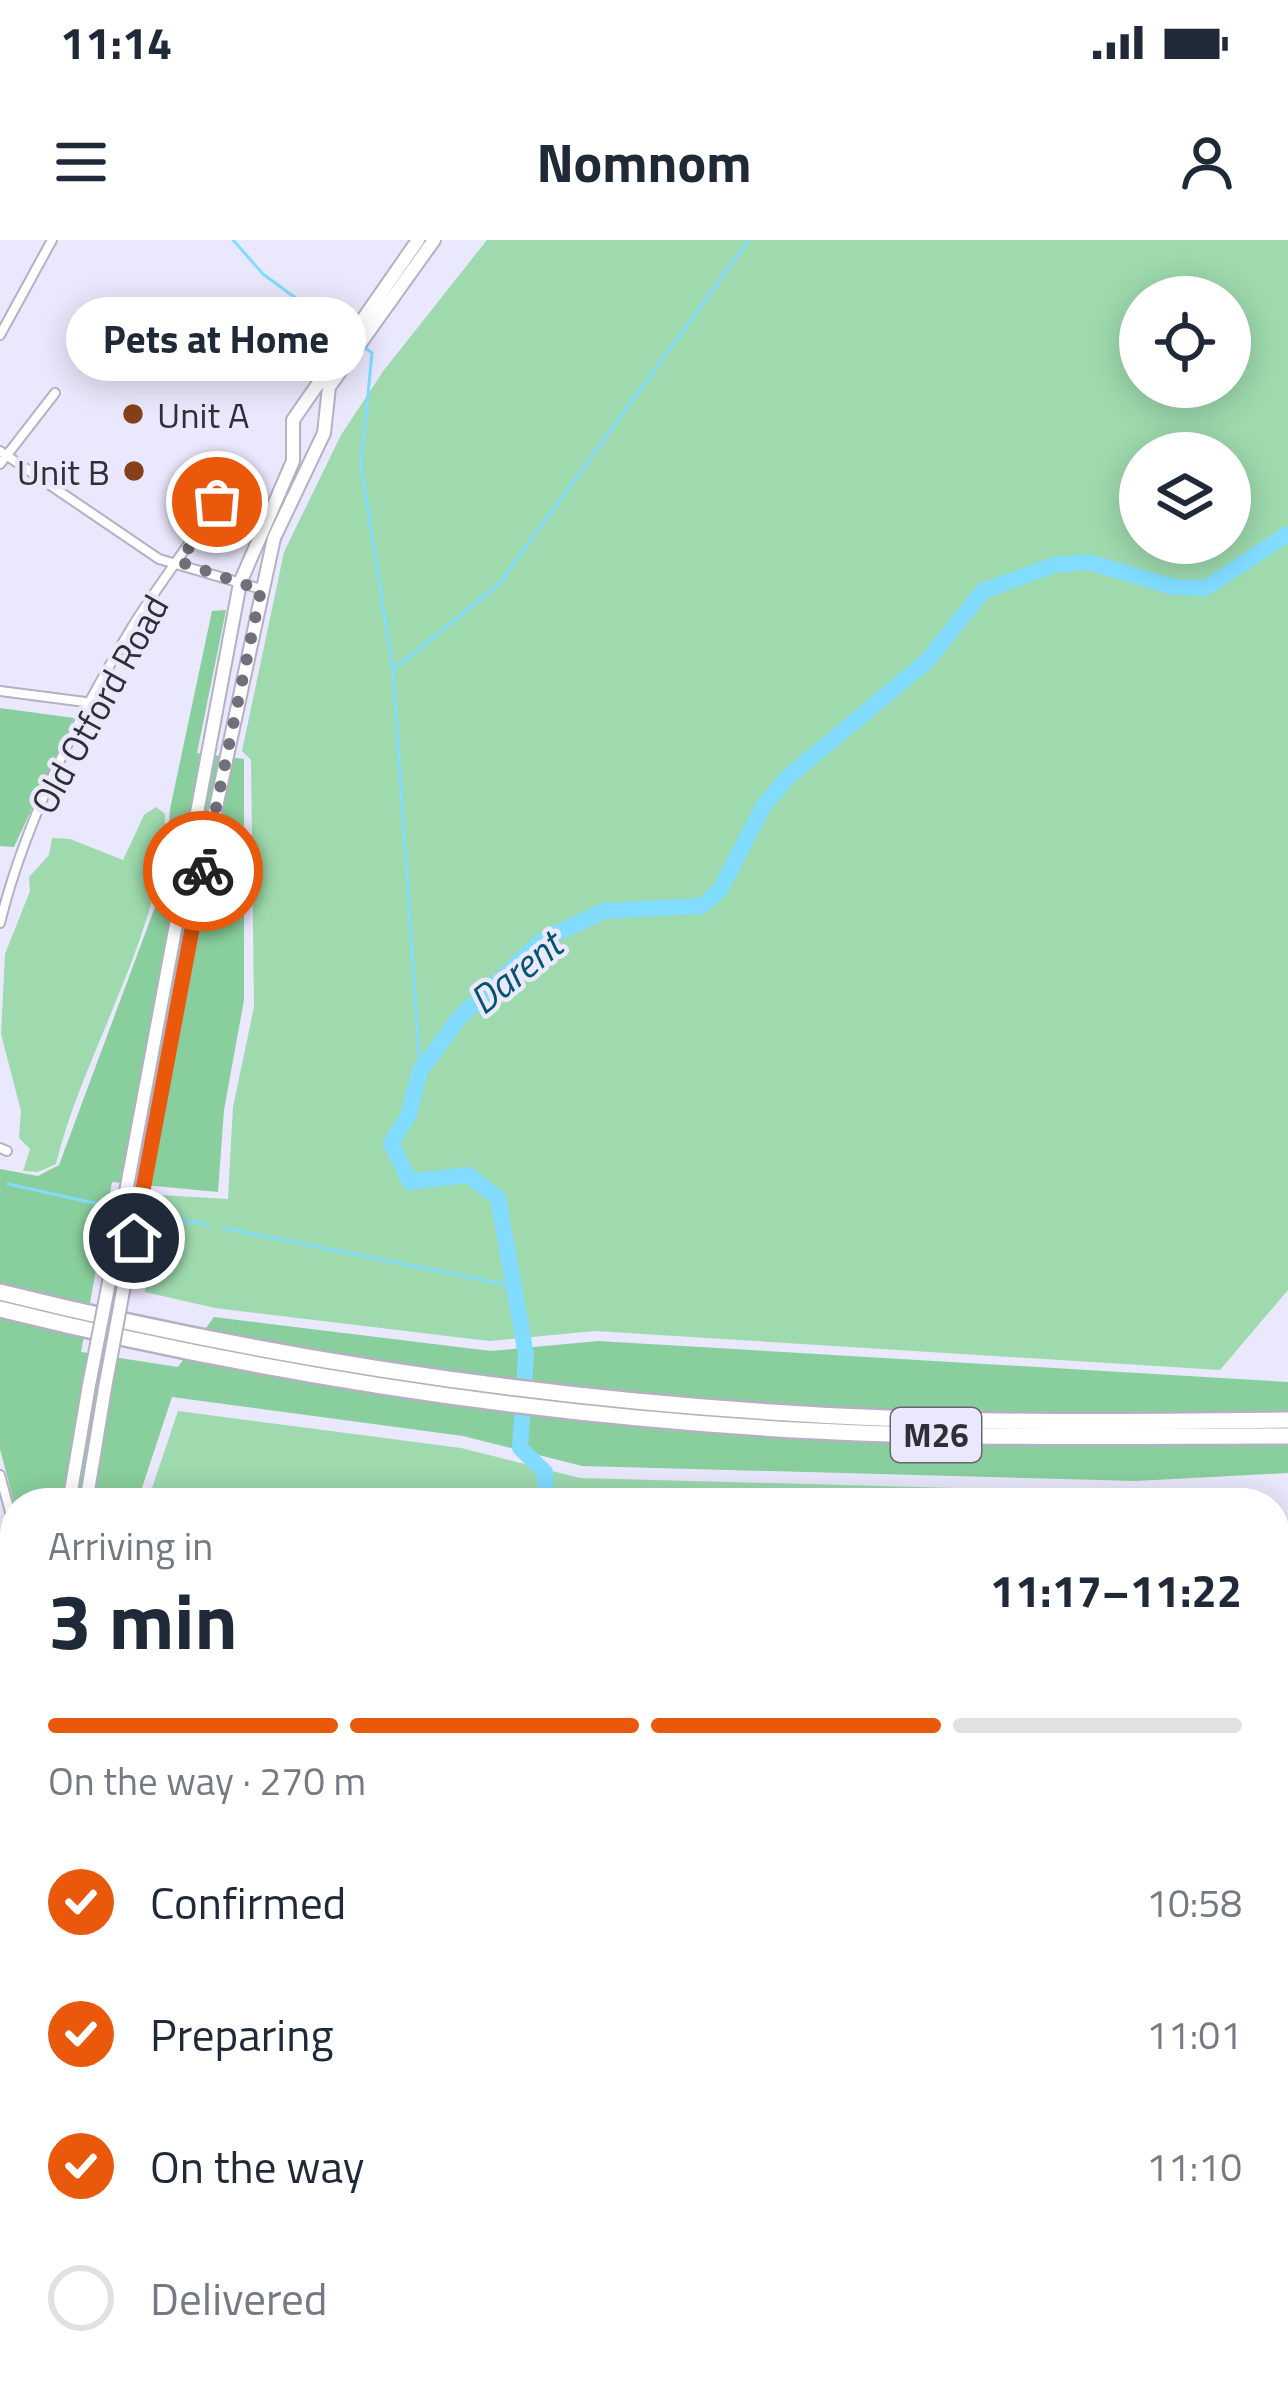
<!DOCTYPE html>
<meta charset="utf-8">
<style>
:root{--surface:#fff;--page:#f6f6f7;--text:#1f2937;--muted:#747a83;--line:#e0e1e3;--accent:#ea580c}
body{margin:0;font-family:"Titillium Web",sans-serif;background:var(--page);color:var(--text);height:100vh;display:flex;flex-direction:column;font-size:45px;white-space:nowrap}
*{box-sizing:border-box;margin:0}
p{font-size:39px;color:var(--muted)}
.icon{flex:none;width:66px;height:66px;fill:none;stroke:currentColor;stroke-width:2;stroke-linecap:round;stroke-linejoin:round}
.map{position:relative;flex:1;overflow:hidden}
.side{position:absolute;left:0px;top:1248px;width:1290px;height:903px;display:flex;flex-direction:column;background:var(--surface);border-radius:48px 48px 0 0;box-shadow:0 6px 30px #0003}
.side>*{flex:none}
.fabs{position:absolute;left:1119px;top:36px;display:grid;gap:24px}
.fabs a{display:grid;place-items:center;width:132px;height:132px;border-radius:50%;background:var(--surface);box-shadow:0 6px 30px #0003;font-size:60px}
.pin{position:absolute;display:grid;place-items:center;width:102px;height:102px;color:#fff;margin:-51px;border:6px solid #fff;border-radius:50%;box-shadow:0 3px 12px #0007}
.courier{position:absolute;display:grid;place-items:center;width:120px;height:120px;margin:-60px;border:9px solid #ea580c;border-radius:50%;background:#fff;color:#222;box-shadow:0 3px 15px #0007}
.bubble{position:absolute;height:84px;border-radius:42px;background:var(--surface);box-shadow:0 6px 30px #0003;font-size:39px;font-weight:700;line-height:84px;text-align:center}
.overview em{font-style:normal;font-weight:700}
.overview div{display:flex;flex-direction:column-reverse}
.overview{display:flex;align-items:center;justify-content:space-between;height:204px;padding:0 48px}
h1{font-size:78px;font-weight:700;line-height:90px}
.bar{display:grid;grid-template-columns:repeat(4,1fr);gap:18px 12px;align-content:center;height:144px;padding:0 48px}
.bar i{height:15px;border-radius:9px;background:var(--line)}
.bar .selected{background:var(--accent)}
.bar p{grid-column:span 4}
ol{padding:0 48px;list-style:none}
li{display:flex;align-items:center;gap:36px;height:132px}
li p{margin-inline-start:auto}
li .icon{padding:12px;border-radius:50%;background:var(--accent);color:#fff;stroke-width:4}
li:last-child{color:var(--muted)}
li i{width:66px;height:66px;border:6px solid var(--line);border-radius:50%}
.status{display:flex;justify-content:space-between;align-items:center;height:84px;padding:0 60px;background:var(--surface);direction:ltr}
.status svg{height:33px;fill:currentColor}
header{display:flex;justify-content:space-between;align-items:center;height:156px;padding:0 48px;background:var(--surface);font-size:54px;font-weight:700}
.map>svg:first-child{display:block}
.green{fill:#9edaae;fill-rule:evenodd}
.forest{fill:#89cf9d}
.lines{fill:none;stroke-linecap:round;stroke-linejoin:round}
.stream{stroke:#81dcff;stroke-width:3}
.river{stroke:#81dcff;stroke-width:16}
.street-casing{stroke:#b3b1c3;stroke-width:12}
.primary-casing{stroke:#b3b1c3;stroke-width:16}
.highway-casing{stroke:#b3b1c3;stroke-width:20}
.street{stroke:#fff;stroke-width:8}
.primary{stroke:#fff;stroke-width:12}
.highway{stroke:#fff;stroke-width:15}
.primary-bridge-casing{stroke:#b3b1c3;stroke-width:16;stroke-linecap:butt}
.primary-bridge{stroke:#fff;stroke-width:12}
.done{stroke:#70707b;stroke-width:12;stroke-dasharray:0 21.6}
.route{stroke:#ea580c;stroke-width:15}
.poi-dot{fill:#864019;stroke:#eae8fc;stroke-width:4.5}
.labels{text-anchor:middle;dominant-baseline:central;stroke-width:9;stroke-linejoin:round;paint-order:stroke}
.shield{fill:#eae8fc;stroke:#676671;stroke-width:3}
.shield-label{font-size:33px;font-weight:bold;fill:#2f2f36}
.poi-label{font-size:36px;fill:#2f2f36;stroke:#eae8fc;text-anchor:start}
.street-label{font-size:36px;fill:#2f2f36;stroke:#eae8fc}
.water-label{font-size:39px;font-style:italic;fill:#04556c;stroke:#eae8fc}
</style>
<div class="status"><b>11:14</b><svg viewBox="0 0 49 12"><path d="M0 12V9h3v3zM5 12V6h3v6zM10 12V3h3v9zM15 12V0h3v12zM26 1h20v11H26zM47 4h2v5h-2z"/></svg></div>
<header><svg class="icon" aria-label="menu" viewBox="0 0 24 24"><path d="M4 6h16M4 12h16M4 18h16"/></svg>Nomnom<svg class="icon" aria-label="person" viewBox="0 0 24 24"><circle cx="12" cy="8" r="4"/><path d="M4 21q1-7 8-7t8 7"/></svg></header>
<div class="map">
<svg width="1288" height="2150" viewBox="0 0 1288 2150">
<rect width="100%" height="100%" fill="#eae8fc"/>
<!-- green -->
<path class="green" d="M487 0H1288V1050L1220 1130 595 1091 489 1101 215 1068 145 1052 160 955 228 959 233 867 254 767 251 520 242 511 284 312 341 195 384 130ZM1140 57H1230V147H1140ZM1140 213H1230V303H1140Z
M156 567 165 574C166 686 83 812 56 924L38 932 23 931 30 909 19 898 21 871 1 794 5 714 30 651 29 637 49 615 52 598 70 599 123 620 144 575Z
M178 1171 461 1208 580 1238 1142 1253 1157 1263H147Z
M0 1665 15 1672V2136H451L447 2150H0Z
M1275 1929 1288 1941V2080L1275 2090Z
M965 2136H1177L1182 2141 1161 2150H974Z"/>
<!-- forest -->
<path class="forest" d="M226 370 197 513 244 519V760L224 870 218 952 112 942 81 1112 178 1127 214 1077 491 1111 598 1101 1288 1142V1233L1136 1241 582 1226 463 1196 172 1157 137 1263 15 1267 0 1209V929L38 936 59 925 165 640 170 569 212 371Z
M0 468 74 478 14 607 0 606Z
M0 1334 15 1345 11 1575 0 1572Z"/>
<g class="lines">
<!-- stream -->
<path class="stream" d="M233 0 263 34 346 95
M364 107 372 113 361 225 393 430
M420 831 393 430 499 344 749 0
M8 944 112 967
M151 973 208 985
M223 988 513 1046
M0 1845 15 1857
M359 2150 362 2136"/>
<!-- river -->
<path class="river" d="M546 1263 545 1232 520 1208 526 1115 498 958 468 935 410 942 391 903 408 876 420 831 459 778 541 701 604 671 702 666 720 650 764 565 788 537 927 421 983 351 1054 325 1088 322 1174 347 1205 348 1288 294
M148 2136 149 2150"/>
<defs>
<path id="street" d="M0 95 52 0
M0 211 159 319 261 349
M0 224 55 153
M0 451 93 463
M0 683C25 581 78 477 132 387 160 342 193 301 220 256
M0 908 7 911
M0 1235 15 1290
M1275 1381 1288 1364
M497 2150 505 2136
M553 2150 555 2136
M737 2150 745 2136
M749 2150 755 2136"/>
<path id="primary" d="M110 1037 240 343 293 221V180L418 0
M125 1040 207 609 274 298 324 193 329 147 434 0
M69 1263 89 1145
M86 1263 105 1148
M0 1539 15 1484
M0 1555 15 1524"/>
<path id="highway" d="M0 1052C253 1115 511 1155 771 1172 943 1184 1116 1182 1288 1180
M0 1069C267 1135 541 1177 816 1191 973 1199 1131 1196 1288 1196"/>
</defs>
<!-- street casing -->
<use href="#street" class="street-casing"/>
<!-- primary casing -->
<use href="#primary" class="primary-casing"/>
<!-- highway casing -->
<use href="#highway" class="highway-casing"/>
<!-- street -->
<use href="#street" class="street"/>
<!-- primary -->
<use href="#primary" class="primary"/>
<!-- highway -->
<use href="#highway" class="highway"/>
<defs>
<path id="primary-bridge" d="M89 1145 110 1037
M105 1148 125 1040"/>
</defs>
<!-- primary-bridge casing -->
<use href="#primary-bridge" class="primary-bridge-casing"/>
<!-- primary-bridge -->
<use href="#primary-bridge" class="primary-bridge"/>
</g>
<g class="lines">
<!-- done -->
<path class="done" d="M203 631 261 350 180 322 217 262"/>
<!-- route -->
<path class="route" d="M134 998 203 631"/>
</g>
<!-- markers -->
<g class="poi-dot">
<circle cx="133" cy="174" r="12"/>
<circle cx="134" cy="231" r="12"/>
</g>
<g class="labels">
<!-- shield labels -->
<rect class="shield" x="891" y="1168" width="90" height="54" rx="9"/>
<g class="shield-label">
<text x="936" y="1195">M26</text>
</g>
<!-- poi labels -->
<g class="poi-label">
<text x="157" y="174">Unit A</text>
<text x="110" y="231" text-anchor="end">Unit B</text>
</g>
<!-- street labels -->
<g class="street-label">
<text transform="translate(99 464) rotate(-61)">Old Otford Road</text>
</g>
<!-- water labels -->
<g class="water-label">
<text transform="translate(515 732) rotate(-39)">Darent</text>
</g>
</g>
</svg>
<div class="fabs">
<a><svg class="icon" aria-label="locate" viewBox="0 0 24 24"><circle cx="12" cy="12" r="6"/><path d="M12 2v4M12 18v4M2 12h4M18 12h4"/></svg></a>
<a><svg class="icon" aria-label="layers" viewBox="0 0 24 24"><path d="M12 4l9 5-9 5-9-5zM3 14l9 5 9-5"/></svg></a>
</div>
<div class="pin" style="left:217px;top:262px;background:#ea580c"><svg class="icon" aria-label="bag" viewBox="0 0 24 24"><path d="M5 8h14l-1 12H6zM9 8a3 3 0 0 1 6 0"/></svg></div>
<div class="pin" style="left:134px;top:998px;background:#1f2937"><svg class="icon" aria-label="home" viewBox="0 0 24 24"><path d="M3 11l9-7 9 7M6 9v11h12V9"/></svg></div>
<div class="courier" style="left:203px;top:631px"><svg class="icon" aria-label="bike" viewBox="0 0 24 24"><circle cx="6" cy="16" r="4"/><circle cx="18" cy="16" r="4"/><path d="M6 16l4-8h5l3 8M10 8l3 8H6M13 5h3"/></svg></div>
<div class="bubble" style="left:66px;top:57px;width:300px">Pets at Home</div>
<section class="side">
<div class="overview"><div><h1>3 min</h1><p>Arriving in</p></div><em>11:17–11:22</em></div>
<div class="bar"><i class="selected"></i><i class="selected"></i><i class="selected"></i><i></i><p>On the way · 270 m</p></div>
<ol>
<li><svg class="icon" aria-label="check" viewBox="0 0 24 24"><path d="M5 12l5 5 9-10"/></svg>Confirmed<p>10:58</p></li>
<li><svg class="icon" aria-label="check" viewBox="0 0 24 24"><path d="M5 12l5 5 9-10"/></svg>Preparing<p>11:01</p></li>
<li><svg class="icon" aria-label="check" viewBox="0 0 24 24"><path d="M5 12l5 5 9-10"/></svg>On the way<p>11:10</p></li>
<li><i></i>Delivered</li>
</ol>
</section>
</div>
